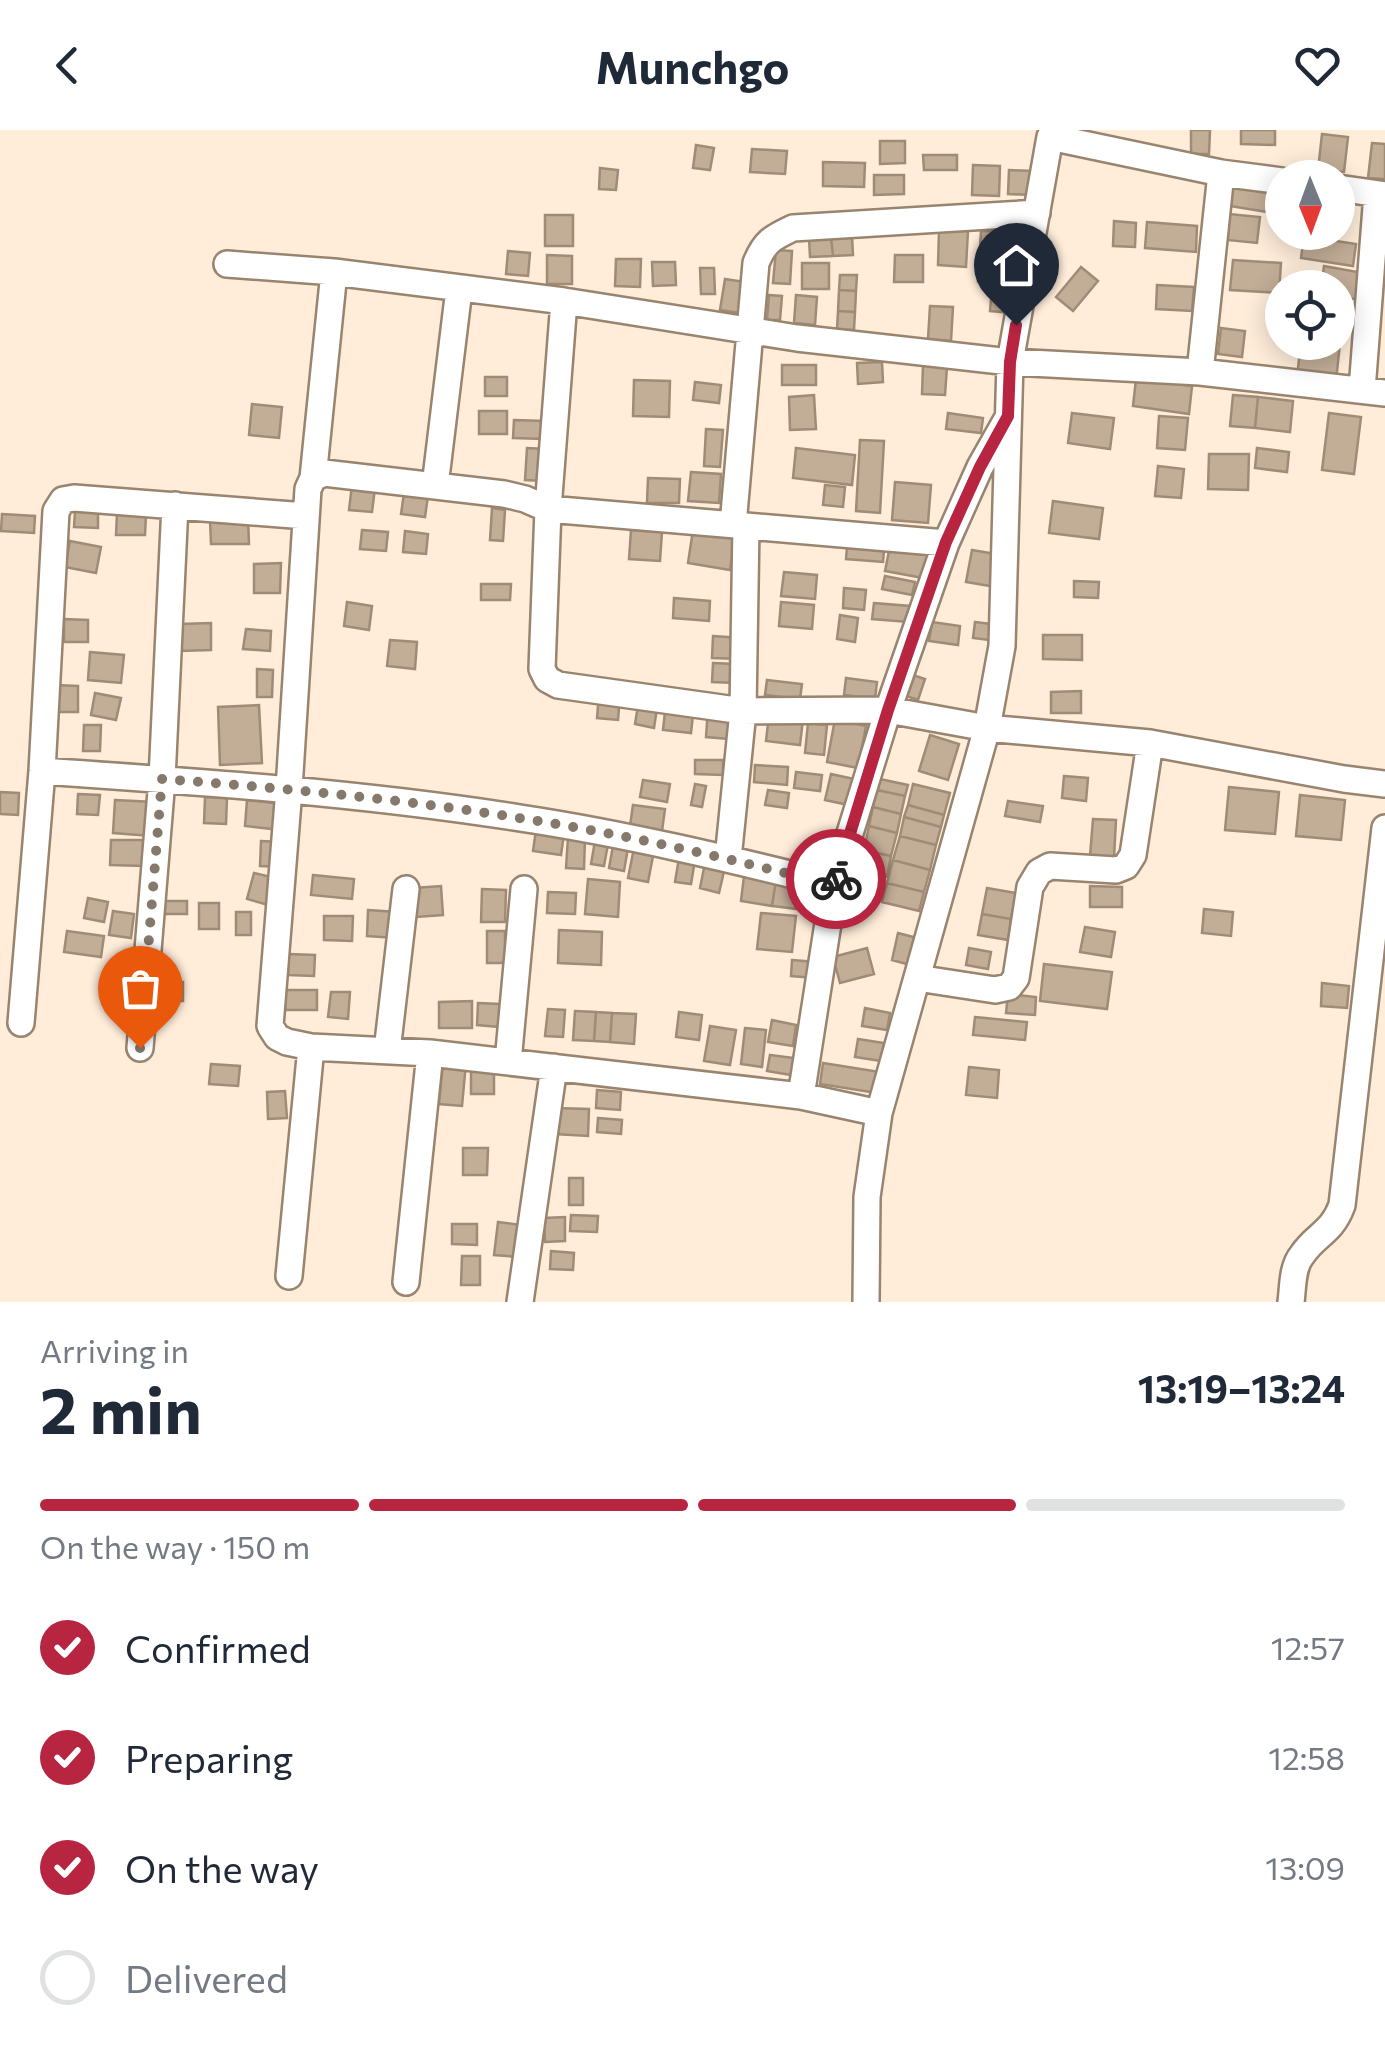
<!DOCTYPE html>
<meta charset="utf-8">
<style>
:root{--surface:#fff;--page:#f2f2f3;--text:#1f2937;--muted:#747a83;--line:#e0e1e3;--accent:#b72540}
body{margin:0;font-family:Commissioner,sans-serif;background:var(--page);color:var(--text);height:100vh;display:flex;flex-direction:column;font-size:38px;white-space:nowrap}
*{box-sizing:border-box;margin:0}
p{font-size:32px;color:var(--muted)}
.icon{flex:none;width:55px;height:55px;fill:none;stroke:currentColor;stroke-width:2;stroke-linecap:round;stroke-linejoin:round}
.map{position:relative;height:1172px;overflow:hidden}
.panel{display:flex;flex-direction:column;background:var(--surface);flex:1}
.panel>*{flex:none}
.needle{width:65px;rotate:179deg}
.controls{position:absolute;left:1265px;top:30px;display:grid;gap:20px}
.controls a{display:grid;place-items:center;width:90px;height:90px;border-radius:50%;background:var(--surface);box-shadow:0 5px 25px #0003;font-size:50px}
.pin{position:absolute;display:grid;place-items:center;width:85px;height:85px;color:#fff;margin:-102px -42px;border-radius:50% 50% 50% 0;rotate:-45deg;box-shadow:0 0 10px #0007}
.pin .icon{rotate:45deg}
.courier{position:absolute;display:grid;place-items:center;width:100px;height:100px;margin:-50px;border:8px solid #b72540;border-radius:50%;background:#fff;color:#222;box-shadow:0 2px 12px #0007}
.headline em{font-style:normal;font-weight:700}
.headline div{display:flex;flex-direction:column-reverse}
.headline{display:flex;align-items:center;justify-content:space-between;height:170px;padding:0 40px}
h1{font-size:65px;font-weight:700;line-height:75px}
.bar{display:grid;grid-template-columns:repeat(4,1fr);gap:15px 10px;align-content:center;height:120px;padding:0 40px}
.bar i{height:12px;border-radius:8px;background:var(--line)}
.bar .current{background:var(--accent)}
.bar p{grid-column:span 4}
ol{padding:0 40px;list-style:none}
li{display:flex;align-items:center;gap:30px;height:110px}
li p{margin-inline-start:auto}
li .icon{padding:10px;border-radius:50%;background:var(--accent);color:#fff;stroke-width:4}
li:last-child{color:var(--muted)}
li i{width:55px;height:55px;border:5px solid var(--line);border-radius:50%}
header{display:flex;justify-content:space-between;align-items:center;height:130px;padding:0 40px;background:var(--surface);font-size:45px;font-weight:700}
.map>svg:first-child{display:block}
.building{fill:#c2ad97;stroke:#a08c76;stroke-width:2.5}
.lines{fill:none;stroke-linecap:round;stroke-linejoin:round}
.minor-casing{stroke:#98846f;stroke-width:30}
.minor{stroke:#fff;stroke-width:25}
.done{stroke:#85796c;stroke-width:10;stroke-dasharray:0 18}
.route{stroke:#b72540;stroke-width:12}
</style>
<header><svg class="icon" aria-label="back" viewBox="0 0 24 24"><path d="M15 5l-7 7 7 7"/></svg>Munchgo<svg class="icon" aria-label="heart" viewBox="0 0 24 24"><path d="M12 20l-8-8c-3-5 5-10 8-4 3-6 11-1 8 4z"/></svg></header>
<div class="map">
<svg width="1385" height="1172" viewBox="0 0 1385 1172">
<rect width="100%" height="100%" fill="#ffedda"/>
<!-- building -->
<path class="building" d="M1191 0H1210L1209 24H1191Z
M1241 0H1275V15L1241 14Z
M1322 4 1348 7 1344 42 1318 40Z
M880 11H905V33L880 34Z
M1372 13 1385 14V49L1368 48Z
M696 15 714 18 710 40 693 38Z
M752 19 787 21 785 44 750 42Z
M923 25H957V40H924Z
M823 32 865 33 864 57 823 56Z
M973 35 1000 36 999 66 972 65Z
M600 38 618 40 616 60 599 59Z
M1009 40 1032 41 1031 65 1008 64Z
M874 45H904V64L874 65Z
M1233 56 1270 62 1267 82 1230 76Z
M1229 84 1260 87 1257 113 1227 110Z
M545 85H573V116H545Z
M1114 91 1136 93 1135 117 1113 116Z
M1147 92 1197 96 1196 122 1145 118Z
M939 100 968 101 966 137 938 135Z
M981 101 1017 102 1015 152 978 151Z
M852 106 853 125 833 126 831 107Z
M1304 106 1356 114 1353 136 1301 128Z
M831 107 833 126 810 127 809 108Z
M776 120 792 121 790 154 773 153Z
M508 121 530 123 528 146 506 144Z
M547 125 572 126V154H547Z
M895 125H923V152H894Z
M616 129H641L640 157 615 156Z
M1233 130 1281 133 1279 163 1230 160Z
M652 132H675L676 155 653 156Z
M802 133H829V159H802Z
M1324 136 1363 143 1359 170 1338 166V158H1321Z
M1081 137 1098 151 1073 181 1056 167Z
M700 138H714L715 164H701Z
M840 145H857L856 161 839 160Z
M725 149 745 152 740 183 720 180Z
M1157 155 1194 157 1192 181 1156 179Z
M992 158 1014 159 1012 183 990 181Z
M839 160 856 161 855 182 838 181Z
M769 165 782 166 780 190H767Z
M796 165 817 167 815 195 794 193Z
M930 176 953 177 951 211 928 209Z
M838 181 855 182 854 200 837 199Z
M1221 198 1245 201 1242 227 1218 224Z
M1338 204H1341L1336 251 1297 247 1301 212H1338Z
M882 232 883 252 858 254 857 233Z
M782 235H816V255H782Z
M923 235 947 237 945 265 922 264Z
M485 247H507V266H485Z
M1136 249 1192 256 1189 284 1133 276Z
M634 250 670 251 669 287 633 286Z
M695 252 721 255 719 273 693 270Z
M814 265 816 299 790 300 789 267Z
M1233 265 1258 267 1255 298 1230 296Z
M1258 267 1293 271 1290 302 1255 298Z
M252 274 282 277 279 308 249 305Z
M479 281H507V304H479Z
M948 283 983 288 981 303 946 299Z
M1072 283 1114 288 1110 319 1068 313Z
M1329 283 1361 287 1354 344 1322 340Z
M1159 286 1188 288 1185 320 1157 318Z
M514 290 545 291 544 309 513 308Z
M706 299 723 300 720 337 704 336Z
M860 310 884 311 880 383 856 381Z
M527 318 545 319 543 351 525 350Z
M796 318 855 325 852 355 793 348Z
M1257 318 1289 322 1287 342 1255 338Z
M1209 324H1249L1248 360 1208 359Z
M1158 336 1184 339 1181 368 1155 366Z
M691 342 721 344 719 373 688 371Z
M648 348 680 349 679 373H647Z
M895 352 931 355 928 393 892 390Z
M352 355 375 358 372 382 349 380Z
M825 355 845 357 843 377 823 375Z
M404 363 428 366 425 387 401 384Z
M1053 371 1103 378 1099 409 1049 403Z
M492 378 505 380 503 411 490 410Z
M75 381 98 382V398L74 397Z
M117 383 146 385 145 405H116Z
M2 384 35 386 34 403 1 401Z
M248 388 249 414H211L210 389Z
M362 400 388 402 386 421 360 419Z
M631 400 662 402 660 431 629 429Z
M693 400 735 407 730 440 688 433Z
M405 401 428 404 426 424 403 422Z
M848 406 885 409 883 432 846 429Z
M70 411 101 417 96 443 65 437Z
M890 416 928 424 923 448 885 441Z
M972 420 996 424 990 456 966 452Z
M281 433 280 463H254V434Z
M784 442 817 445 815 469 781 466Z
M885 446 915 452 912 465 882 459Z
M1074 451 1099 452 1098 468 1074 467Z
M481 454H511L510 470H481Z
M844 458 866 460 864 480 843 478Z
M674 468 710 471 709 491 673 488Z
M347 472 372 476 369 500 344 496Z
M781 472 814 475 812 499 779 496Z
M874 473 910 476 908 492 872 489Z
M840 485 858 488 855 512 837 509Z
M64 489 88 490V512H64Z
M932 492 960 496 958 515 929 511Z
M975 492 992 494 990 510 973 508Z
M211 493V520L180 521 179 494Z
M246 499 271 501 270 521 243 519Z
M1043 505H1082V530L1043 529Z
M713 506 742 508 741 529 712 528Z
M390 510 417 512 415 539 387 536Z
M90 522 124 525 121 553 88 550Z
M713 533 735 534 734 553 712 552Z
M257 539 273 540 272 567H257Z
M910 544 925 549 918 570 903 565Z
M846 548 877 552 875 569 844 565Z
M767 550 802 554 800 569 765 565Z
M56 555 78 556V582H56Z
M1081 561V583H1051V562Z
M95 563 121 568 116 590 91 585Z
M599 564 620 566 618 590 597 588Z
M639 569 658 572 654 598 635 594Z
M666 573 694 576 691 603 663 600Z
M259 575 262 633 220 635 218 577Z
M708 578 730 580 728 609 706 607Z
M769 585 803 589 800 615 766 611Z
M835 589 866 596 858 638 827 632Z
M808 593 827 595 824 625 805 623Z
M84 595H101L100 621H83Z
M930 605 959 614 948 650 919 641Z
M695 630H723V645L695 644Z
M755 635 788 637 787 655 754 652Z
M796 642 822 645 820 661 794 658Z
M831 644 854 649 848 675 825 670Z
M1064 646 1088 648 1086 671 1062 668Z
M880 649 908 655 905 666 877 660Z
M643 650 670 654 667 672 640 667Z
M695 654 706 656 702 677 691 675Z
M913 654 950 663 944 685 908 675Z
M1229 657 1279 662 1275 704 1225 700Z
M768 660 789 663 787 678 765 675Z
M877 660 905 666 901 684 873 677Z
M0 662 19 663 18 685 0 684Z
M78 664 100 665 98 685 77 684Z
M1300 665 1345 670 1341 710 1296 706Z
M205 667 227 668 226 694 204 693Z
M115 670 154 672 151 706 113 703Z
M247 670 284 674 281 700 245 696Z
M1008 671 1043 676 1040 692 1005 686Z
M633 675 665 679 662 701 630 696Z
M908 675 944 685 941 697 904 687Z
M873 677 901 684 897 703 869 696Z
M904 687 941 697 936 715 900 706Z
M1093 689 1116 690 1114 728 1090 726Z
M869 696 897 703 891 726 864 720Z
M536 700 564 704 561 725 533 721Z
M900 706 936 715 930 740 893 730Z
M568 707 585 708 584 739 566 738Z
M111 710H143V736L110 735Z
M261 711 280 712 279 737 260 736Z
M595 711 608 714 604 736 591 734Z
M819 713 838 717 834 737 815 732Z
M613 716 628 718 624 741 609 738Z
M634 718 654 721 648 752 628 748Z
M864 720 891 726 887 747 859 740Z
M679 728 695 730 691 754 675 752Z
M893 730 930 740 924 762 887 753Z
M705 733 725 737 719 763 700 758Z
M254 743 275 748 268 775 247 769Z
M313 745 354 749 352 769 311 765Z
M744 746 776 750 772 776 741 771Z
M588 749 620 752 618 787 585 784Z
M776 750 801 754 797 779 772 776Z
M887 753 924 762 919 781 882 772Z
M441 756 443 785 416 787 414 758Z
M1090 756 1122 757V777H1090Z
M987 758 1016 763 1011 789 982 784Z
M482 759 506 760 505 792H481Z
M548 762 576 763 575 784 547 783Z
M88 768 108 772 104 792 84 788Z
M162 771H187V784H161Z
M199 773H219V799H199Z
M1204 779 1233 782 1231 806 1202 803Z
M368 780 397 782 395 808 367 806Z
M113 781 134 784 131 808 109 805Z
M236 782H251V805H236Z
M761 783 796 786 792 822 757 819Z
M982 784 1011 789 1008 810 978 805Z
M324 786H353L352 811 324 810Z
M1085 797 1115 802 1111 827 1080 822Z
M559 800 602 802 601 835 558 833Z
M67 801 104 806 101 827 64 822Z
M487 801H505V833H487Z
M898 803 917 808 910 835 892 830Z
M867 818 874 844 840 853 833 827Z
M969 818 991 822 988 839 966 835Z
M289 824 315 825 314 846 288 845Z
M792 830 816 832 814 848 791 846Z
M1044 834 1112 842 1107 879 1040 871Z
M113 848 132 849 130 873 111 872Z
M183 852V871L153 872 152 853Z
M1322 853 1349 856 1347 878 1321 876Z
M285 860H317V880H285Z
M331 862H350L348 889 328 887Z
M1008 864 1036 867 1035 885 1006 883Z
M472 871V898H439V872Z
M478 873 500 874 498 897 477 895Z
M865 878 890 883 887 900 862 896Z
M548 879 565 880 563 907 545 906Z
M575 881 596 882 594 911 573 910Z
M596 882 612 883 610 912 594 911Z
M679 882 702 885 699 910 676 907Z
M612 883 636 884 634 914 610 912Z
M975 887 1027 892 1025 910 973 905Z
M772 890 796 895 793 916 768 912Z
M710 896 736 900 730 935 704 931Z
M745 898 766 900 762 937 741 934Z
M858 909 884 913 881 931 855 927Z
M770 925 794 928 791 945 767 941Z
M443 931 466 933 462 976 439 974Z
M823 933 880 942 877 963 820 954Z
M211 934 240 936 238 956 209 954Z
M969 937 999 940 997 968 966 965Z
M471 939H494V964H471Z
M597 960 621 962 620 980 596 978Z
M285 961 287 988 268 989 267 962Z
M556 978 589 979 588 1006 555 1004Z
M598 988 622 990 621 1004 597 1002Z
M463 1018H488L487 1045H463Z
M569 1048H583V1075H569Z
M571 1085 598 1086 597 1102 570 1101Z
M565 1087V1111L545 1112 544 1088Z
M498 1092 521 1095 518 1127 494 1125Z
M452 1094H477V1115L452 1114Z
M551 1121 574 1123 573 1140 550 1139Z
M462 1126H480V1155H461Z"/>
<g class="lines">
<defs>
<path id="minor" d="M1338 58 1385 65
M227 134 334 142 564 171 797 208 1010 232 1200 242 1385 263
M564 171 548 379 542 539 547 549 558 555 743 581 888 580 987 598 1150 613 1344 649 1385 654
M1200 242 1221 43
M1362 260 1377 64
M313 348 334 142
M435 356 459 159
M733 395 756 133C765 111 772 108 793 98L1037 83
M42 641C202 652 362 663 520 688 626 704 730 729 834 755
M728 729 743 581 746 396
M917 848 995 860 1009 857 1016 848 1030 757 1039 742 1050 736 1116 740 1126 736 1133 725 1150 613
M21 893 42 641 56 381 63 370 74 368 306 386
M140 918 162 649 175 375
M387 921 406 759
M508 932 524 759
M801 966 834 755 888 580 946 413 980 337 1006 291
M879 983 801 966 430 923 311 917 287 912 277 907 270 896 289 659 308 359 313 348 324 343 504 364 525 369 548 379 946 413
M289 1146 311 917
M406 1152 430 923
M520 1172 554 937
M866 1172 867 1067 879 983 987 598 1002 516 1010 232 1050 7 1221 43 1282 51
M1291 1172C1293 1157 1292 1137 1302 1125 1316 1104 1332 1103 1342 1075L1385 698"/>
</defs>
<!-- minor casing -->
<use href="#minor" class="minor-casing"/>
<!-- minor -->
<use href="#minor" class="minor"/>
</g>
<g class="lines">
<!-- done -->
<path class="done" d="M140 918 162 649C281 658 401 669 519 688 625 704 730 729 834 755L836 749"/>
<!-- route -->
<path class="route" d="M836 749 888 580 946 412 980 337 1008 286 1010 232 1016 195"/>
</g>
</svg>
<div class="controls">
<a><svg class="needle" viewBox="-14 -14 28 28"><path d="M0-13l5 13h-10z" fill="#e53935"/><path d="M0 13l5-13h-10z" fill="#747a83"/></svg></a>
<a><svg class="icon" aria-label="locate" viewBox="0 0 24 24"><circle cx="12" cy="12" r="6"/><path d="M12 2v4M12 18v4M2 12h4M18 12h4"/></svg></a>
</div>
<div class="pin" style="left:140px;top:918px;background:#ea580c"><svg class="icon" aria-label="bag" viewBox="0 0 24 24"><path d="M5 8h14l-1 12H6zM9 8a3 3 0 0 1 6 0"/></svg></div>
<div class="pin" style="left:1016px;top:195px;background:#1f2937"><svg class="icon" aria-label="home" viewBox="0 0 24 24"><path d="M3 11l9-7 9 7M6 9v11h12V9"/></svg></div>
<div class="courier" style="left:836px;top:749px"><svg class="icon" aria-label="bike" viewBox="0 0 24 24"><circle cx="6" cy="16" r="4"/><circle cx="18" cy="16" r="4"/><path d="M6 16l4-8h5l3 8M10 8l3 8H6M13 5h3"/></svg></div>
</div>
<section class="panel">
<div class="headline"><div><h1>2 min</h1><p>Arriving in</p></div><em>13:19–13:24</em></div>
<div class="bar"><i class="current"></i><i class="current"></i><i class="current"></i><i></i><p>On the way · 150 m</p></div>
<ol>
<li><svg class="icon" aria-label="check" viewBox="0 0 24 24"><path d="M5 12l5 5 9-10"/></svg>Confirmed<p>12:57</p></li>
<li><svg class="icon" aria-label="check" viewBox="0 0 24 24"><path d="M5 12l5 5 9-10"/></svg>Preparing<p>12:58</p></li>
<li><svg class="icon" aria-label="check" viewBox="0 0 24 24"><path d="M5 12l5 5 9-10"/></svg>On the way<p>13:09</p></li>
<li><i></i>Delivered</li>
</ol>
</section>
